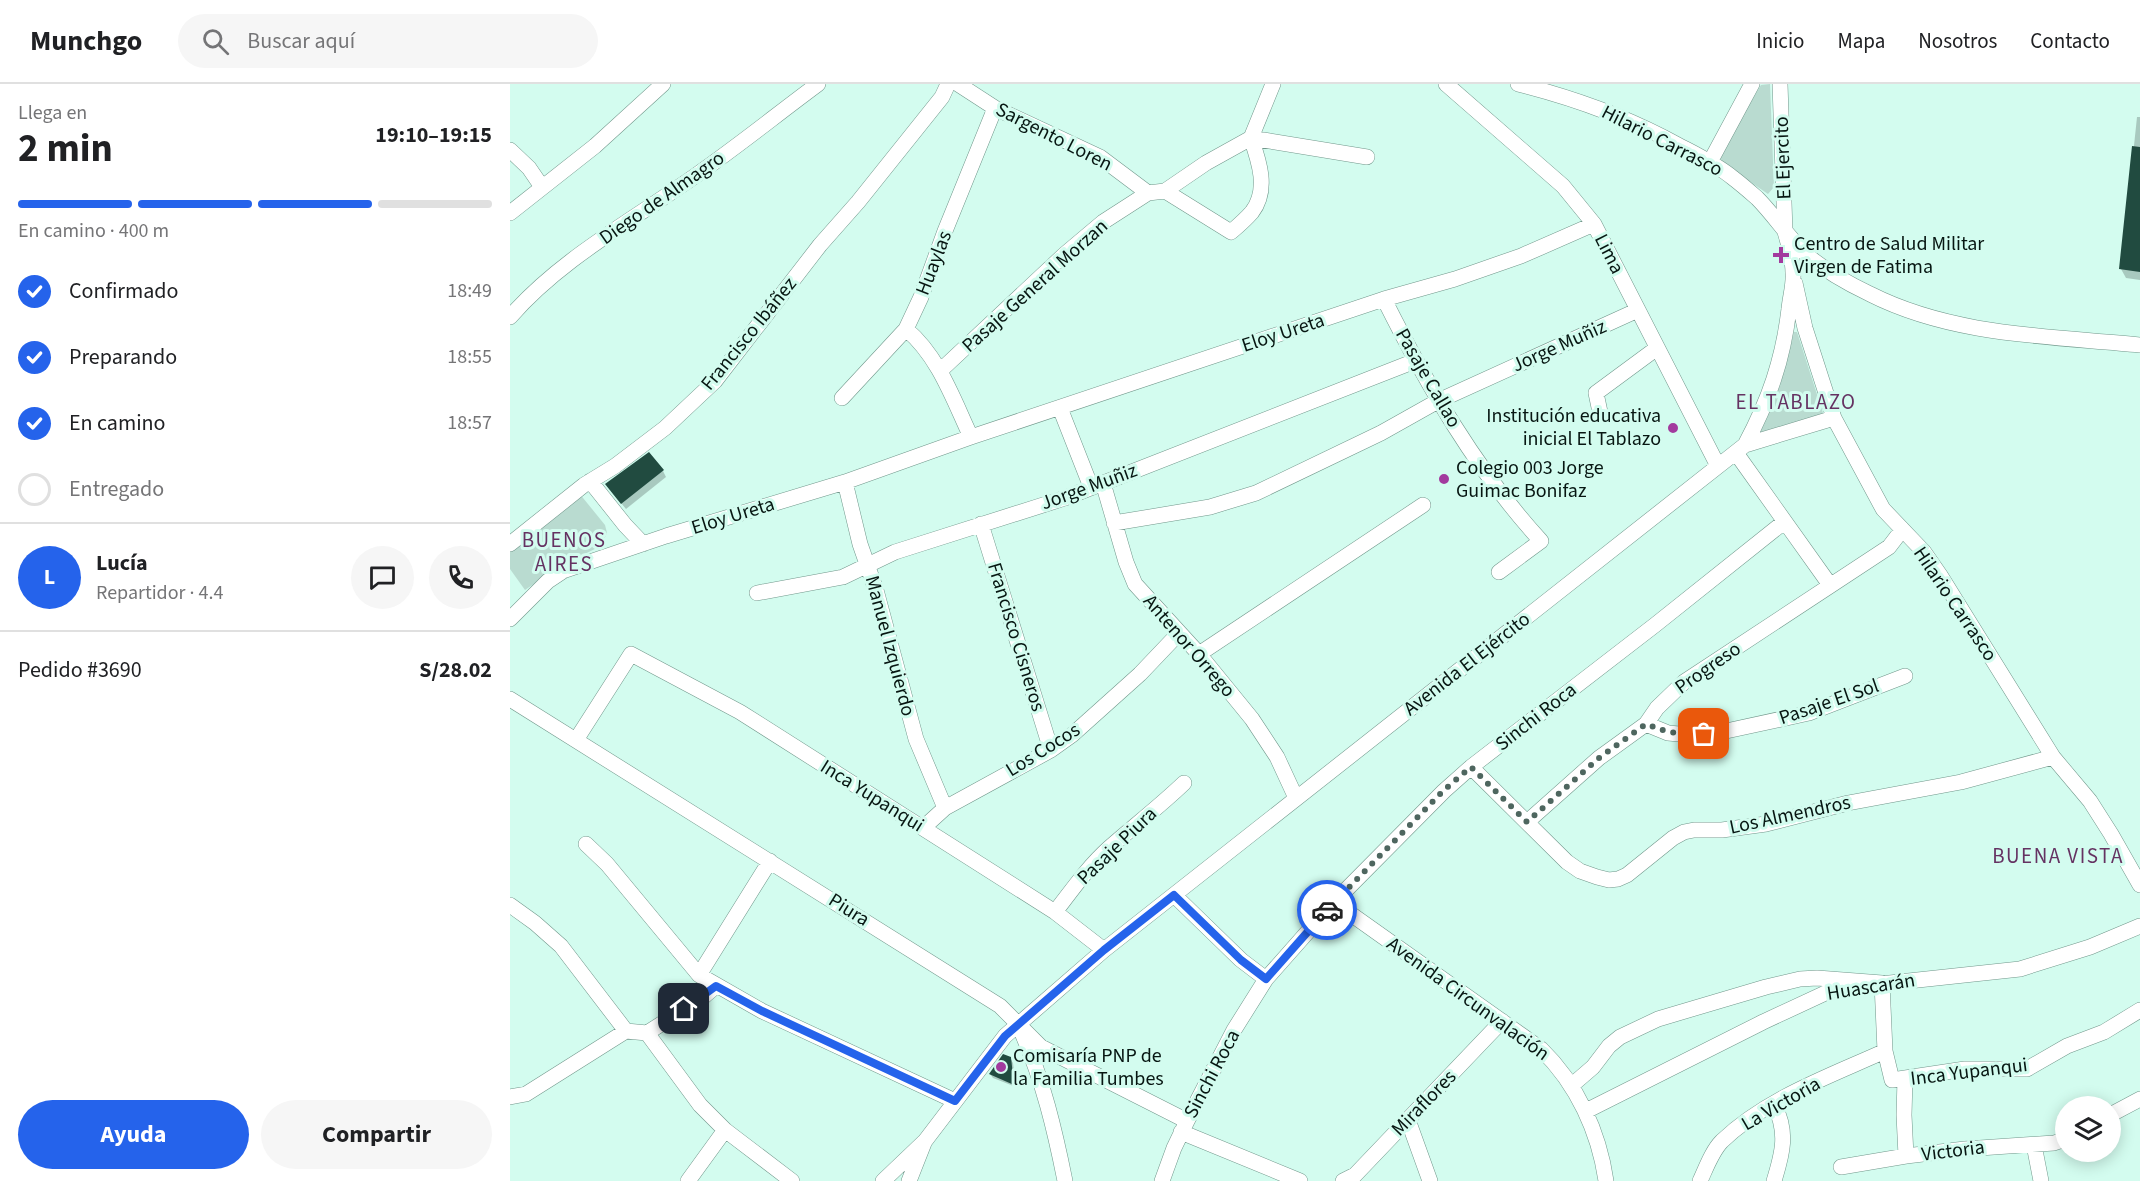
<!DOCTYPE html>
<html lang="es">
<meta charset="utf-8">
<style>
:root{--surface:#fff;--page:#f6f6f6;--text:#202124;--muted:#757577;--line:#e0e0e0;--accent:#2563eb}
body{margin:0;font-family:"Source Sans 3",sans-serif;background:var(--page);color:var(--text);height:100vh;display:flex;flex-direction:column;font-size:22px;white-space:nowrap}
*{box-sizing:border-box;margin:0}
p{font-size:20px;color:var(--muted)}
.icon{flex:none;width:33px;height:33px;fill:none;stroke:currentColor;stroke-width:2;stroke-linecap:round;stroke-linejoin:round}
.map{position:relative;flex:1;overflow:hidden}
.panel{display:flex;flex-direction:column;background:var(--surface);width:510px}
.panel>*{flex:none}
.buttons{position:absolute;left:1545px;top:1012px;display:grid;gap:12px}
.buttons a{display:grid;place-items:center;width:66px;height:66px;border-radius:50%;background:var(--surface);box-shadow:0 3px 15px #0003;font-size:30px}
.pin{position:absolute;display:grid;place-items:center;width:51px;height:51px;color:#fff;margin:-26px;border-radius:12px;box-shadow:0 3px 9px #0006}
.courier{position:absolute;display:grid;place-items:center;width:60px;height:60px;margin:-30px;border:4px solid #2563eb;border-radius:50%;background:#fff;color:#222;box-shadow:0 2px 8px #0007}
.overview em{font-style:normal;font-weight:700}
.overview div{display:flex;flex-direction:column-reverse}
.overview{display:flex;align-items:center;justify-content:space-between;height:102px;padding:0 18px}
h1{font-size:39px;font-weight:700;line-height:45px}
.bar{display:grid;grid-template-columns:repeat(4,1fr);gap:9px 6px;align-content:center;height:72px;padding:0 18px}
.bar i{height:8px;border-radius:4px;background:var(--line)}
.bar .active{background:var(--accent)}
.bar p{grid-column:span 4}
.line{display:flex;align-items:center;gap:15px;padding:0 18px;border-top:2px solid var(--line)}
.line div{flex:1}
.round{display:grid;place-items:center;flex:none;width:63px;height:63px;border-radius:32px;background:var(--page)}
ol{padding:0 18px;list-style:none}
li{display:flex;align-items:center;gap:18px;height:66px}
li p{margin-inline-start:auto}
li .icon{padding:6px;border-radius:50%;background:var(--accent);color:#fff;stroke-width:4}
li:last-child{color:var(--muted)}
li i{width:33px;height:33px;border:3px solid var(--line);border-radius:50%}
.primary-button{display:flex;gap:12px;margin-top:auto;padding:12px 18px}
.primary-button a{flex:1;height:69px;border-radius:36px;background:var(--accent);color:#fff;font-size:24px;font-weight:700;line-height:69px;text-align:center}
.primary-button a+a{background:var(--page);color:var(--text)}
header{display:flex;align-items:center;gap:36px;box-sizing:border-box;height:84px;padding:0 30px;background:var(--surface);border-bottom:2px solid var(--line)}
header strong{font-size:28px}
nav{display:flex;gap:33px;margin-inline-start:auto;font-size:21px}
.search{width:420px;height:54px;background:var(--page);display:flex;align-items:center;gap:15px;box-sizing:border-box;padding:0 21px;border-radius:33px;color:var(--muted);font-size:22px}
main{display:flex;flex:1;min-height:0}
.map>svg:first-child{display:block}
.green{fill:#b9dbd0}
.shadow{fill:#0003}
.building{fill:#214b40}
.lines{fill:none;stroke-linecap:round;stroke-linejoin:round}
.minor-casing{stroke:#71978b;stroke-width:16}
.minor{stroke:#fff;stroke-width:15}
.done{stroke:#4e665f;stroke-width:6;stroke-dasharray:0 10.8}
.route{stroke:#2563eb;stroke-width:8}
.poi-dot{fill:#a23a9e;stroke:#d3fcef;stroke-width:2}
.labels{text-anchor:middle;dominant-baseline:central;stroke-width:6;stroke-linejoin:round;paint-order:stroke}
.street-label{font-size:20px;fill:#071612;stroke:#d3fcef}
.poi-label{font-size:20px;fill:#071612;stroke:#d3fcef;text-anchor:start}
.neighbourhood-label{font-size:21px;letter-spacing:1.5px;fill:#653262;stroke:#d3fcef}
</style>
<header>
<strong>Munchgo</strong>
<div class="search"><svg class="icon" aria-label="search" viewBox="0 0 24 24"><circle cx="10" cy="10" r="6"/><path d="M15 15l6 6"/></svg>Buscar aquí</div>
<nav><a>Inicio</a><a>Mapa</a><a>Nosotros</a><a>Contacto</a></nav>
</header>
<main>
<section class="panel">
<div class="overview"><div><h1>2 min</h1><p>Llega en</p></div><em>19:10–19:15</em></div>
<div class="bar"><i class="active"></i><i class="active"></i><i class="active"></i><i></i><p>En camino · 400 m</p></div>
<ol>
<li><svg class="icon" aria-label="check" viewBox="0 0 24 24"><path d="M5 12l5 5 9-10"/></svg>Confirmado<p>18:49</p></li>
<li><svg class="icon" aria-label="check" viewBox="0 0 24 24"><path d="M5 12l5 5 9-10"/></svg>Preparando<p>18:55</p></li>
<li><svg class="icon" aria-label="check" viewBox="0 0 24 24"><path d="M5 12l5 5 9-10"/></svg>En camino<p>18:57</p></li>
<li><i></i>Entregado</li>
</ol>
<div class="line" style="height:108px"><b class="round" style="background:var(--accent);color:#fff">L</b><div><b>Lucía</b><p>Repartidor · 4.4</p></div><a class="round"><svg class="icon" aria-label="chat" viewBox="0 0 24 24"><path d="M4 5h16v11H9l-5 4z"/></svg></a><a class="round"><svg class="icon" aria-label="phone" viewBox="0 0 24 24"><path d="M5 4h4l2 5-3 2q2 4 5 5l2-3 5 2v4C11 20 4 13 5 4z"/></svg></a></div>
<div class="line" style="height:78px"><div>Pedido #3690</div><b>S/28.02</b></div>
<div class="primary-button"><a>Ayuda</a><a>Compartir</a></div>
</section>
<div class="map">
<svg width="1630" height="1097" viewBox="0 0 1630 1097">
<rect width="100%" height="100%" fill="#d3fcef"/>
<!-- green -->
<path class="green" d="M1260 0 1264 103 1258 110 1207 75 1251 1Z
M1284 248H1287L1313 329 1312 331 1249 349 1270 302Z
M69 409 95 441 97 449 91 462 50 482 15 506 0 485V465Z"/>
<!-- shadow -->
<path class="shadow" d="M1627 33H1630V196L1616 194 1611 185Z
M153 387 156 393 116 425 101 407Z
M500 974 503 979 506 1003 483 994 480 990Z"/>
<!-- building -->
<path class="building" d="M1622 62 1630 63V188L1609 185Z
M139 368 154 386 111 420 95 400Z
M493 970 501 973 504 1001 479 990Z"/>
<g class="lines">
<defs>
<path id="minor" d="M448 0 485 24 590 73 638 109
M936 0 1053 102 1084 140 1208 382
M1008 0C1064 14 1117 33 1168 61 1187 71 1206 80 1223 94 1231 100 1239 107 1247 114 1265 132 1279 155 1298 172 1316 187 1339 200 1360 210 1443 252 1539 252 1630 261
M741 54 763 0
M0 66 19 84 32 103
M1200 78 1242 0
M655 107 721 148C728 142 736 135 742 128 759 106 749 77 741 54
M0 129 85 62 153 0
M1285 199 1295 244 1324 334 1373 425 1414 468 1430 491 1543 673 1580 717 1601 750 1630 801
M874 215C917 301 966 386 1031 457L989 488
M0 233C47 179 111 143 169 103 217 71 262 34 308 0
M396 245C429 273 443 315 461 353
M430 287 555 170 593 138 638 109 655 107 696 79 741 54 857 73
M332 314 396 245 411 213 435 147 485 24
M550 324 581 403
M1090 328 1086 309 1147 264
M1235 361 1324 334
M1226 369 1320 501
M80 397 115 441 133 460
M335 398 350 460 366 506 406 655 435 724
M593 399 616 478 625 500 689 570 742 635 767 673 786 714
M604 439 700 423 746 409 871 349 928 317 1128 226
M471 440 541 666
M0 460 74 401 105 382 155 344 205 297 310 161 348 118 432 13 438 0
M247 509 333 493 385 468 555 414 905 277
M0 535 38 497 53 487 156 452 335 398 461 353 874 215 945 195 1011 172 1084 140
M689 570 913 421
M0 615 490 922 531 963 677 1037
M1136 640 1158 649 1180 651 1207 649 1299 629 1395 592
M66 656 121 570 230 628 545 828 594 866
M961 683 1057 778 1070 787 1087 793 1099 796 1108 795 1117 791 1163 754 1174 748 1184 746H1212L1256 740 1338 719 1451 698 1543 673
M1017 738 1089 674 1136 640 1147 624 1174 598 1379 463 1392 446
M413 744 435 724 541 666 562 651 630 590 669 549
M76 760 97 780 189 891 252 927 445 1017
M664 811 731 876 756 895
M824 818 1031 965C1067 1000 1089 1048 1096 1097
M0 821 25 839 51 862 116 947
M545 828C562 806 578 783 599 764 624 742 650 722 674 699
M189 891 260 777
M137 949 190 1021 215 1046 282 1097
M512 949C533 996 545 1047 555 1097
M1395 995 1394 1031 1396 1072
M1061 1002 1083 983 1099 962 1110 953 1148 935 1256 903 1290 895 1307 894 1372 899 1375 967 1382 996 1455 985H1517L1557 962 1594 948 1630 926
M0 1013 16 1010 116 947 137 949 192 914 206 902
M1264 1020C1278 1048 1273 1068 1264 1097
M1076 1027 1253 938 1324 905 1510 885 1580 863 1630 842
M1600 1031 1630 1015
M898 1036 920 1097
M671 1048 790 1097
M1524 1061 1531 1097
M1331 1083 1396 1072 1455 1065 1544 1059 1556 1055
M178 1097 215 1046
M373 1097 415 1057 495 952 594 866 1235 361C1259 316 1273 276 1279 225 1280 213 1284 201 1283 189 1283 175 1279 161 1275 148L1270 0
M399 1097 414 1059
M652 1097 664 1064 677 1037 724 946 756 895 824 818 934 707 961 683 1145 541 1274 438
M833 1097 845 1091 992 937
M1190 1097C1196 1084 1202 1067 1212 1057 1257 1014 1320 992 1375 967"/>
</defs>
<!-- minor casing -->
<use href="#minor" class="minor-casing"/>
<!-- minor -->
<use href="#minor" class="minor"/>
</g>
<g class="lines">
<!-- done -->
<path class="done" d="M817 826 934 706 961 683 1017 738 1089 674 1136 640C1156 648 1172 652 1194 650"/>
<!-- route -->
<path class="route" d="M174 925 206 902 252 927 445 1017 495 952 594 866 664 811 731 876 756 895 817 826"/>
</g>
<!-- markers -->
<g class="poi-dot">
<path d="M1268 162h6v6h6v6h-6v6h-6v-6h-6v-6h6z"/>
<circle cx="1163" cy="344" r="6"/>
<circle cx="934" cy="395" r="6"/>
<circle cx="491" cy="983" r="6"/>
</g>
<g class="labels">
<!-- street labels -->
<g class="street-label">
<text transform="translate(544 53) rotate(27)">Sargento Loren</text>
<text transform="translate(1152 57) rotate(27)">Hilario Carrasco</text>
<text transform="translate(1273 74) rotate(-92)">El Ejercito</text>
<text transform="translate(152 114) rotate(-35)">Diego de Almagro</text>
<text transform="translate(1099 170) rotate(63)">Lima</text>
<text transform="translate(424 179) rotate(-69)">Huaylas</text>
<text transform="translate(525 202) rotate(-42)">Pasaje General Morzan</text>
<text transform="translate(773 249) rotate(-18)">Eloy Ureta</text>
<text transform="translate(239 250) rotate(-51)">Francisco Ibáñez</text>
<text transform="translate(1049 262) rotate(-24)">Jorge Muñiz</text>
<text transform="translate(918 294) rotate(60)">Pasaje Callao</text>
<text transform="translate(579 403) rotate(-20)">Jorge Muñiz</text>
<text transform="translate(223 432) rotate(-17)">Eloy Ureta</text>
<text transform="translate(1445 520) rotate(56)">Hilario Carrasco</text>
<text transform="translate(506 553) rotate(73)">Francisco Cisneros</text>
<text transform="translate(380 562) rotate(75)">Manuel Izquierdo</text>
<text transform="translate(679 562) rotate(49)">Antenor Orrego</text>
<text transform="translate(957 580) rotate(-38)">Avenida El Ejército</text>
<text transform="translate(1198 584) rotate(-35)">Progreso</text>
<text transform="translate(1319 618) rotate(-19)">Pasaje El Sol</text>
<text transform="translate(1026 633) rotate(-38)">Sinchi Roca</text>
<text transform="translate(533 666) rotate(-32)">Los Cocos</text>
<text transform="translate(362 712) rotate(32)">Inca Yupanqui</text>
<text transform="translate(1280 731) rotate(-12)">Los Almendros</text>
<text transform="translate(607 762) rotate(-44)">Pasaje Piura</text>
<text transform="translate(339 826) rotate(32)">Piura</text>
<text transform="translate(1361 903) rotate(-9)">Huascarán</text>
<text transform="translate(958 915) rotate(36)">Avenida Circunvalación</text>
<text transform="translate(1459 988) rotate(-7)">Inca Yupanqui</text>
<text transform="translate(702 990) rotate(-62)">Sinchi Roca</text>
<text transform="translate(914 1019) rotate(-46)">Miraflores</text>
<text transform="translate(1271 1020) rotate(-30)">La Victoria</text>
<text transform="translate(1443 1067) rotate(-7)">Victoria</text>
</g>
<!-- poi labels -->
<g class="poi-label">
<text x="1284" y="160">Centro de Salud Militar<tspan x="1284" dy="23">Virgen de Fatima</tspan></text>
<text x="1151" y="332" text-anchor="end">Institución educativa<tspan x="1151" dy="23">inicial El Tablazo</tspan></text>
<text x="946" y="384">Colegio 003 Jorge<tspan x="946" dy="23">Guimac Bonifaz</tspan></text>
<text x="503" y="972">Comisaría PNP de<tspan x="503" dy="23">la Familia Tumbes</tspan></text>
</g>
<!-- neighbourhood labels -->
<g class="neighbourhood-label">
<text x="1286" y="318">EL TABLAZO</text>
<text x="54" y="456">BUENOS<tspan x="54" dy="24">AIRES</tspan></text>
<text x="1548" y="772">BUENA VISTA</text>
</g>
</g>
</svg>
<div class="buttons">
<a><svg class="icon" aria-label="layers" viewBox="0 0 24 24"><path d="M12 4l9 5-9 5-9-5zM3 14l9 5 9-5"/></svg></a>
</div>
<div class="pin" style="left:1194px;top:650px;background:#ea580c"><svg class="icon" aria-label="bag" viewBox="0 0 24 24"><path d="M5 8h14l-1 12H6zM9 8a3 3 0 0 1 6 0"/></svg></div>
<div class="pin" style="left:174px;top:925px;background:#1f2937"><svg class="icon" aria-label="home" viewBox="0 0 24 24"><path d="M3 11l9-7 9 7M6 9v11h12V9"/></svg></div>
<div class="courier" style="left:817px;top:826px"><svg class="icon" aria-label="car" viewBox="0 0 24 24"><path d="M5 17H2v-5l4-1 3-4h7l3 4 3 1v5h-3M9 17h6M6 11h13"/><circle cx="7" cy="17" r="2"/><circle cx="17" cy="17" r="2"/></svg></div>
</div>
</main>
